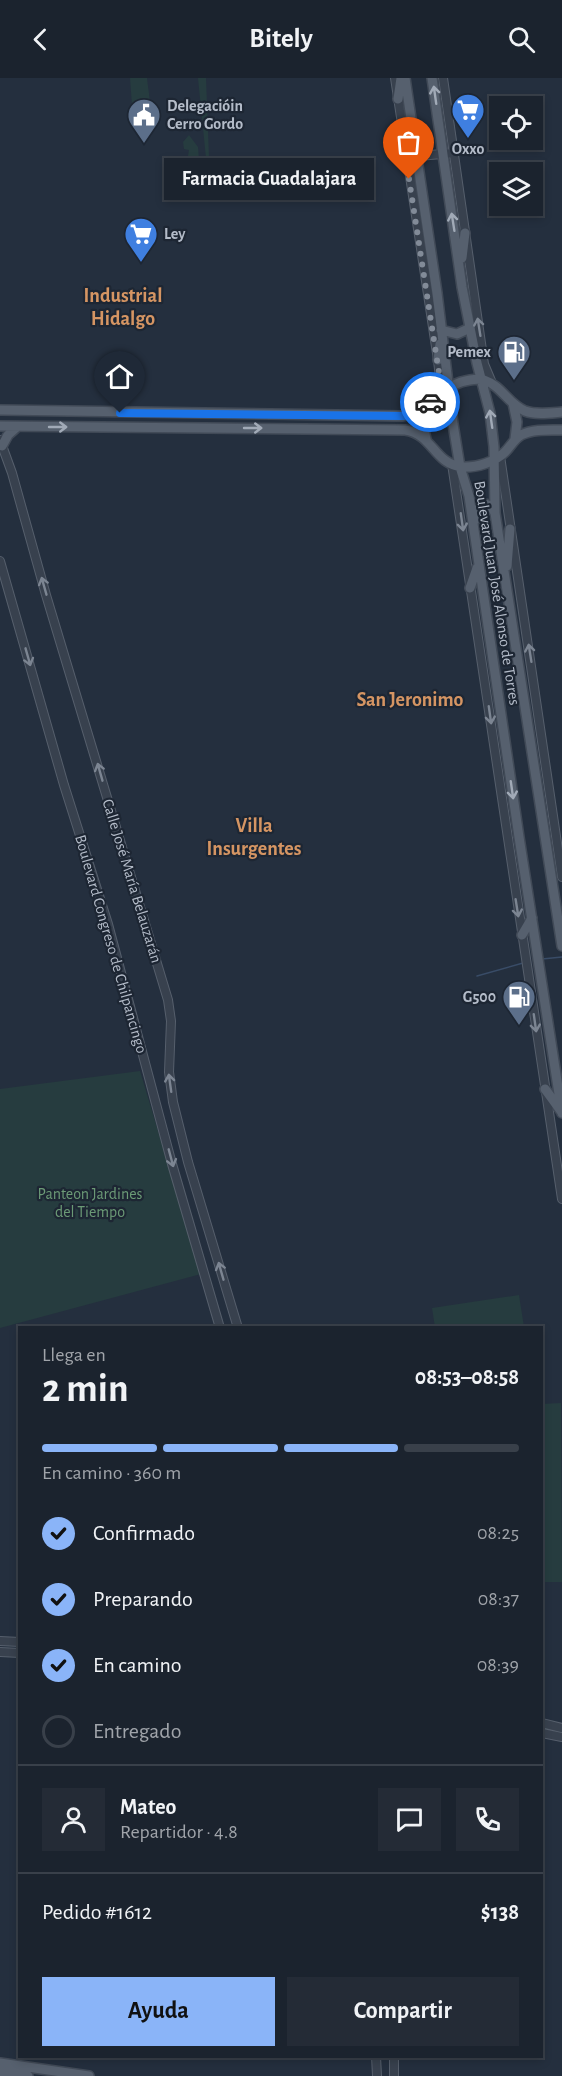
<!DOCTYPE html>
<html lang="es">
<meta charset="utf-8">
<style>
:root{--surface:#1b232e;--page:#242b36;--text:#f1f3f6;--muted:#a0a4aa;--line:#39404a;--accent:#8ab4f8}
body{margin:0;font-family:"Alegreya Sans",sans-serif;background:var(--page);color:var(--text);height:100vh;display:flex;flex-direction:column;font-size:22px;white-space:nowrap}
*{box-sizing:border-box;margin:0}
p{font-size:20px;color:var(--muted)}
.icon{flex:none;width:33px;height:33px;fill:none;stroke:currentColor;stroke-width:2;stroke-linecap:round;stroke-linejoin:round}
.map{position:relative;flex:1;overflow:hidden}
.panel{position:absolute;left:18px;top:1248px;width:525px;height:732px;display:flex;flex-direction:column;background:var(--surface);border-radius:0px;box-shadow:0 3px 9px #0003,0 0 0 2px var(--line)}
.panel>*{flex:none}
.buttons{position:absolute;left:489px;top:18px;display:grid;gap:12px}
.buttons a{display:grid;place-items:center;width:54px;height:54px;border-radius:0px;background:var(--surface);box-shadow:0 3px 9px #0003,0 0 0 2px var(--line);font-size:30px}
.pin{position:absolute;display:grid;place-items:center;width:51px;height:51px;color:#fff;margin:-62px -26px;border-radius:50% 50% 50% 0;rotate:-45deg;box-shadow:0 0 6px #0007}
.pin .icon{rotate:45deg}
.courier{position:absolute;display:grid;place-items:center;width:60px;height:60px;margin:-30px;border:4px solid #1a73e8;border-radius:50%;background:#fff;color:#222;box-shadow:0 2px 8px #0007}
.bubble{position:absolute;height:42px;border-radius:0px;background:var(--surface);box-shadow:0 3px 9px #0003,0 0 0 2px var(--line);font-size:20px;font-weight:700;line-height:42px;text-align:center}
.head em{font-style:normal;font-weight:700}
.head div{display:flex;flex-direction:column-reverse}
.head{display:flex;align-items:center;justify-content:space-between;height:102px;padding:0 24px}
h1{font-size:39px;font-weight:700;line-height:45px}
.bar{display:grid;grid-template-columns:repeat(4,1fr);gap:9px 6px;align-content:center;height:72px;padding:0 24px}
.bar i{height:8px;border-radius:4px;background:var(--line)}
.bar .selected{background:var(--accent)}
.bar p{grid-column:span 4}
.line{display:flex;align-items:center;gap:15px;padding:0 24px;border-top:2px solid var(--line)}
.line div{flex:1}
.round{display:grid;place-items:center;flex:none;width:63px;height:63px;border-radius:0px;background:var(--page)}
ol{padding:0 24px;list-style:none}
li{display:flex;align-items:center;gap:18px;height:66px}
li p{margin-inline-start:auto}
li .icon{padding:6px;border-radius:50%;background:var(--accent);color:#111;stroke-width:4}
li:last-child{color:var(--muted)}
li i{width:33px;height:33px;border:3px solid var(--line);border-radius:50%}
.primary-button{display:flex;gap:12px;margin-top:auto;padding:12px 24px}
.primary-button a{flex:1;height:69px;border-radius:0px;background:var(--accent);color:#111;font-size:24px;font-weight:700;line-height:69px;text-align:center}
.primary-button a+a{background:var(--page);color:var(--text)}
header{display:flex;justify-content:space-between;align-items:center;height:78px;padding:0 24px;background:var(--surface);font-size:27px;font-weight:700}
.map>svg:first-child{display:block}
.green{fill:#263c3f}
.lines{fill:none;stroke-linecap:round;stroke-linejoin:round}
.stream{stroke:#394c67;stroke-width:1.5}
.minor-casing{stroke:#565f6c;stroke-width:10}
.major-casing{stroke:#414a57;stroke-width:12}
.minor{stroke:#38414e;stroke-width:8}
.major{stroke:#56606e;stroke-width:9}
.oneway{stroke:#a1aab7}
.oneway2{stroke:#7c8592}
.done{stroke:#828b98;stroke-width:6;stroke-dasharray:0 10.8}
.route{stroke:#1a73e8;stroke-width:8}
.labels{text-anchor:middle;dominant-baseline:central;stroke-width:4.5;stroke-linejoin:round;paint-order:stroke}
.poi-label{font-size:16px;font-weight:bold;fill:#b4bcc9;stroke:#1d2633;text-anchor:start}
.street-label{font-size:16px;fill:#b4bcc9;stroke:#1d2633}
.park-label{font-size:16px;fill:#6b9a76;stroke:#1d2633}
.quarter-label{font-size:20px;font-weight:bold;fill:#d59563;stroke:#1d2633}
</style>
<header><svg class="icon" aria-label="back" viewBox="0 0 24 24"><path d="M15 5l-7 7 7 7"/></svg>Bitely<svg class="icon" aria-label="search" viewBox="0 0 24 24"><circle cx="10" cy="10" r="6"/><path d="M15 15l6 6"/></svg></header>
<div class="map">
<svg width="562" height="1998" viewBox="0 0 562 1998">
<rect width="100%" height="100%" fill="#242f3e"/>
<!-- green -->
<path class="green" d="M130 0H147C148 13 157 46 136 44L133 41Z
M198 0H206L209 79 206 80Z
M189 57 198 69 199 81 188 84 185 82 188 78 189 72 184 71 183 64Z
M140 993 201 1196 0 1250V1011Z
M519 1217 524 1249H435L432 1230Z
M561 1325 562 1504H542V1326Z"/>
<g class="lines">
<!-- stream -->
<path class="stream" d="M542 881 562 879
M477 898 523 885"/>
<defs>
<path id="minor" d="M395 0 438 282 440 301 438 316
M443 0 484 286 492 305
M406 79 454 75
M0 362 12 395 46 517 168 922 171 943 169 994 173 1024 188 1084 238 1250
M500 378 562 799
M452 386 562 1121
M0 483 64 707 108 846 172 1086 220 1250
M0 1563 20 1564
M0 1574 20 1575
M542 1645 562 1650
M542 1655 562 1659
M376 1978 377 1998
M394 1978V1998"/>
<path id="major" d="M405 0 437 215 453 346 460 389 469 418 519 759 562 1035
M432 0 462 209 477 285 490 335 494 369 495 435 562 868
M398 21 401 0
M462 180 465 155
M441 252 457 256 470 250
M438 282 440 266
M513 325 517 344 515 361
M0 332 403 338 412 336 428 329
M0 348 405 352C433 356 434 386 462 389 476 390 495 384 505 374 511 368 514 361 521 357 533 351 548 352 562 352
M426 361C418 332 435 313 461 304 468 302 476 300 484 302 502 308 508 326 525 333 536 337 550 335 562 334
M2 368 8 357 17 349
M475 442 478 430 482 425 491 428 495 435
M507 488 510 451
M470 510 477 490
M522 857 532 840
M545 1011 561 1033
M0 1985 89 1998
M0 1994 28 1998"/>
</defs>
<!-- minor casing -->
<use href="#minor" class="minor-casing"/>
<!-- major casing -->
<use href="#major" class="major-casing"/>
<!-- minor -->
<use href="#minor" class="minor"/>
<!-- major -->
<use href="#major" class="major"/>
</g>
<!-- one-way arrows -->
<defs><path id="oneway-shaft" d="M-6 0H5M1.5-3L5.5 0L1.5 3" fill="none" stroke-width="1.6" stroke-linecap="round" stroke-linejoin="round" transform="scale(1.5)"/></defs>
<g class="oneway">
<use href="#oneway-shaft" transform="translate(435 17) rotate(-98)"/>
<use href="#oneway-shaft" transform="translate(453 144) rotate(-99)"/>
<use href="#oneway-shaft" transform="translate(491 341) rotate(-98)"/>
<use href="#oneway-shaft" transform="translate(58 349)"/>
<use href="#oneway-shaft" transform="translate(253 350)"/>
<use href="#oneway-shaft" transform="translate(512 712) rotate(82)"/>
</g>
<g class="oneway2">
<use href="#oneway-shaft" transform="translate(479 249) rotate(-99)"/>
<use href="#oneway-shaft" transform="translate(462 444) rotate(82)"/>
<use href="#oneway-shaft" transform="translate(44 508) rotate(-106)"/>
<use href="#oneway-shaft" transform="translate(530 575) rotate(-99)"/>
<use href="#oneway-shaft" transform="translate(28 579) rotate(74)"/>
<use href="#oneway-shaft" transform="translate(490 637) rotate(82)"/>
<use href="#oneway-shaft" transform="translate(100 694) rotate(-106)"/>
<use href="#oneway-shaft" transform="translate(517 830) rotate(81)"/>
<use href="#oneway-shaft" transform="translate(535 945) rotate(82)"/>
<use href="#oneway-shaft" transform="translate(170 1005) rotate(-98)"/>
<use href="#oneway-shaft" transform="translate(171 1080) rotate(75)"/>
<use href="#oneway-shaft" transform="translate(221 1193) rotate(-106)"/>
</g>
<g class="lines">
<!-- done -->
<path class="done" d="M409 101 439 295 438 316 430 324"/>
<!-- route -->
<path class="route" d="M120 335 403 338 412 336 428 329 430 324"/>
</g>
<!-- icons -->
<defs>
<symbol id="supermarket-pin" viewBox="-11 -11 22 30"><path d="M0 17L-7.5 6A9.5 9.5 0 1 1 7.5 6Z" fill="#3f7fe0" stroke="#1d2633"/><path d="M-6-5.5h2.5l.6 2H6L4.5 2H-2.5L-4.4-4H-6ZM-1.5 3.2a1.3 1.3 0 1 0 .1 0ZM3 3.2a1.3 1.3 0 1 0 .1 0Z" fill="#fff"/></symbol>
<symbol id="civic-pin" viewBox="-11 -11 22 30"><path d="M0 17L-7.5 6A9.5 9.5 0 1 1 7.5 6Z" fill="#5c6f8a" stroke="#1d2633"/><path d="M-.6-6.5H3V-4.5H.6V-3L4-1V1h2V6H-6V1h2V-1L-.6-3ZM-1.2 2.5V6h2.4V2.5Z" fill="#fff"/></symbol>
<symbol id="fuel-pin" viewBox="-11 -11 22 30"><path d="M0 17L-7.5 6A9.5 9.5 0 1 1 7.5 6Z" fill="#5c6f8a" stroke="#1d2633"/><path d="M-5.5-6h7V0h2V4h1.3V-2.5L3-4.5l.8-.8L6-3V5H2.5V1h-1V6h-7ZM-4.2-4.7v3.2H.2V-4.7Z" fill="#fff"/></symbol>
</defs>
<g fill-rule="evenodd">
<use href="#supermarket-pin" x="449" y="13" width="38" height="52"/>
<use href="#civic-pin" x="125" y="18" width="38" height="52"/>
<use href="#supermarket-pin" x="122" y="137" width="38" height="52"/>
<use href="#fuel-pin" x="495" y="255" width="38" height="52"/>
<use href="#fuel-pin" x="500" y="900" width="38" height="52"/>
</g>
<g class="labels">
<!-- poi labels -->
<g class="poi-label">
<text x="167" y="28">Delegacióin<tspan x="167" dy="18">Cerro Gordo</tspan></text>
<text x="468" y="71" text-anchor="middle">Oxxo</text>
<text x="164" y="156">Ley</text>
<text x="491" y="274" text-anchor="end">Pemex</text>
<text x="496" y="919" text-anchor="end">G500</text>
</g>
<!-- street labels -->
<g class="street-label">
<text transform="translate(497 515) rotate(81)">Boulevard Juan José Alonso de Torres</text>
<text transform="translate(132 803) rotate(73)">Calle José María Belauzarán</text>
<text transform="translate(111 866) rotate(74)">Boulevard Congreso de Chilpancingo</text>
</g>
<!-- park labels -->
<g class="park-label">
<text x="90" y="1116">Panteon Jardines<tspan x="90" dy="18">del Tiempo</tspan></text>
</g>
<!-- quarter labels -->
<g class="quarter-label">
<text x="123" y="218">Industrial<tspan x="123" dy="23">Hidalgo</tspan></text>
<text x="410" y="622">San Jeronimo</text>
<text x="254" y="748">Villa<tspan x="254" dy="23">Insurgentes</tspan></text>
</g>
</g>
</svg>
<div class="buttons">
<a><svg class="icon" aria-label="locate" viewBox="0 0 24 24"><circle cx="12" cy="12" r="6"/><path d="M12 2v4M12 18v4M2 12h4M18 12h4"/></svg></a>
<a><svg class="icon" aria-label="layers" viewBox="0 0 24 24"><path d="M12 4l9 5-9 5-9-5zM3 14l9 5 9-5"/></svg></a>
</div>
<div class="pin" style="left:409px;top:101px;background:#ea580c"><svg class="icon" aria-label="bag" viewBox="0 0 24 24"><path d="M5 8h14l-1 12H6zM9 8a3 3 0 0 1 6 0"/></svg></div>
<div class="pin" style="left:120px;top:335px;background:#1f2937"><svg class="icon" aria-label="home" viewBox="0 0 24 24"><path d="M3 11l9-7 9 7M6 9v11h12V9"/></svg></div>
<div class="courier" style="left:430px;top:324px"><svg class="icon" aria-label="car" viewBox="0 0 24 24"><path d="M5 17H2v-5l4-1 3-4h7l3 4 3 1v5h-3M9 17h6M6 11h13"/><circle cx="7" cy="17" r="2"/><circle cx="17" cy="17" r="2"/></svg></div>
<div class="bubble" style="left:164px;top:80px;width:210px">Farmacia Guadalajara</div>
<section class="panel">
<div class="head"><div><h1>2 min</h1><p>Llega en</p></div><em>08:53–08:58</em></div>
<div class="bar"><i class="selected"></i><i class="selected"></i><i class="selected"></i><i></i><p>En camino · 360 m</p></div>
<ol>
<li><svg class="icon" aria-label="check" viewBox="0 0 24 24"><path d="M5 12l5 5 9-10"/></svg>Confirmado<p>08:25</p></li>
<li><svg class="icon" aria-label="check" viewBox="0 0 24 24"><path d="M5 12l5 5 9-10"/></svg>Preparando<p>08:37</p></li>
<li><svg class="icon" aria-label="check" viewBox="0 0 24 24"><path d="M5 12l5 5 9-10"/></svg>En camino<p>08:39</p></li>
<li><i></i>Entregado</li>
</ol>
<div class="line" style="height:108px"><a class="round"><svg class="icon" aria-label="person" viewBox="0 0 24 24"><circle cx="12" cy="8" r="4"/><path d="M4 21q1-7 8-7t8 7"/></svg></a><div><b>Mateo</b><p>Repartidor · 4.8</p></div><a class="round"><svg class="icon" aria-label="chat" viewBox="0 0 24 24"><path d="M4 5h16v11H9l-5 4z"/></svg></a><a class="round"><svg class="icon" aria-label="phone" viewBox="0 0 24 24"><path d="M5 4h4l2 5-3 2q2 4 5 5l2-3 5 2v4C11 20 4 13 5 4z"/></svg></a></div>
<div class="line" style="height:78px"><div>Pedido #1612</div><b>$138</b></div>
<div class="primary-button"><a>Ayuda</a><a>Compartir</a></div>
</section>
</div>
